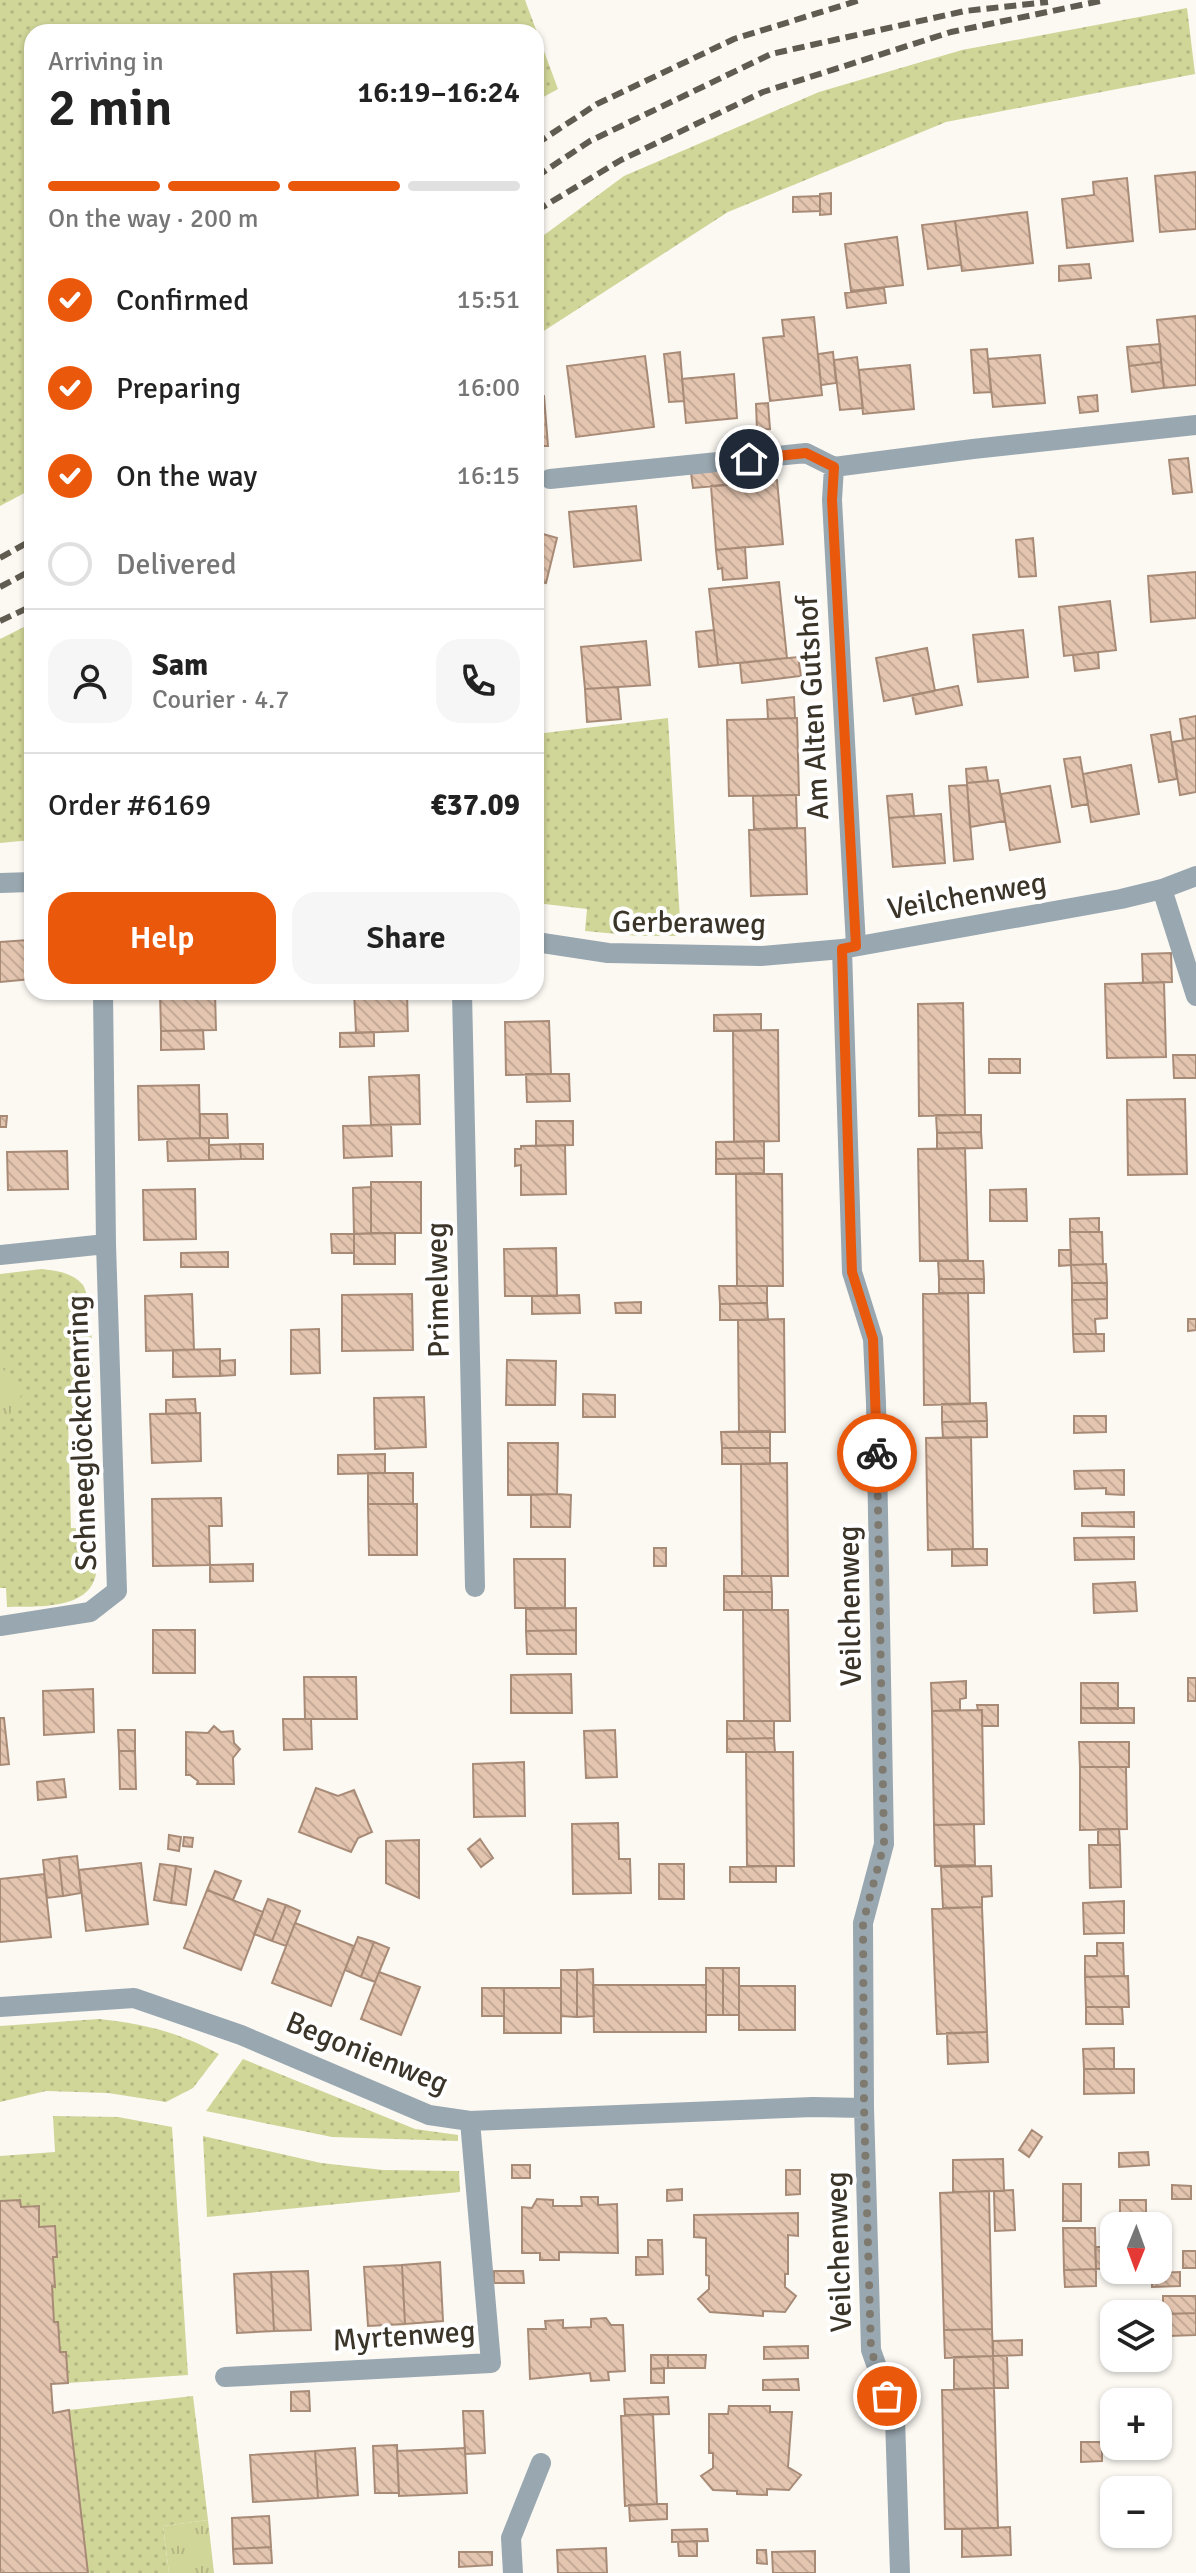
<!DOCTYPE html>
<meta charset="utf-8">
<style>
:root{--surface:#fff;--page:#f6f6f6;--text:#222;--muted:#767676;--line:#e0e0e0;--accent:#ea580c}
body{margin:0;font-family:Signika,sans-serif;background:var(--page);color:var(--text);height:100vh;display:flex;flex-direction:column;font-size:30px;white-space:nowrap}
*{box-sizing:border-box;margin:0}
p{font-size:26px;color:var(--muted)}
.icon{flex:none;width:44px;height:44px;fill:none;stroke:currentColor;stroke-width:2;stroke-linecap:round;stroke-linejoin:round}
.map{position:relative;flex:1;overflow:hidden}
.drawer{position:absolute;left:24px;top:24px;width:520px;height:976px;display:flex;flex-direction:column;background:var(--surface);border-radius:24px;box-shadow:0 2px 6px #0004}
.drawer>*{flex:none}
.needle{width:52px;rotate:181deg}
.controls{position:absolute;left:1100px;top:2212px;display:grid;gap:16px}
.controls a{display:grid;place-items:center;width:72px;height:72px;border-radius:16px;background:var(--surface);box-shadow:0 2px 6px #0004;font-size:40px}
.pin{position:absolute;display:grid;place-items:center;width:68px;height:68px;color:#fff;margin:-34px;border:4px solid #fff;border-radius:50%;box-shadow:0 2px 8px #0007}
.courier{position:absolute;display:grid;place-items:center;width:80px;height:80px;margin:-40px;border:6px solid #ea580c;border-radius:50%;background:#fff;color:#222;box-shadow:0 2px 10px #0007}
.overview em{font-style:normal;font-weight:600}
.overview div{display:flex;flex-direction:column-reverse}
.overview{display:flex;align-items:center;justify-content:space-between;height:136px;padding:0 24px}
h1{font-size:52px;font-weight:600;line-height:60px}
.bar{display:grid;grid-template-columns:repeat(4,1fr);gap:12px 8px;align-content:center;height:96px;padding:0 24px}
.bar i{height:10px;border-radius:6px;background:var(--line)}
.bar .on{background:var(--accent)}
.bar p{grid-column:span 4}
.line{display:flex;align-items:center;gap:20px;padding:0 24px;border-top:2px solid var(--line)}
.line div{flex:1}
.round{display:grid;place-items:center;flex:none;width:84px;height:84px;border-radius:24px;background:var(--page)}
ol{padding:0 24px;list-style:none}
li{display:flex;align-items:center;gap:24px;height:88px}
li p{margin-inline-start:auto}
li .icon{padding:8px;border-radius:50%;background:var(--accent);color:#fff;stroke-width:4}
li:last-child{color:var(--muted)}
li i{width:44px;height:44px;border:4px solid var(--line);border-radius:50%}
.action{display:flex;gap:16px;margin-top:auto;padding:16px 24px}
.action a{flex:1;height:92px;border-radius:24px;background:var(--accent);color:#fff;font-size:32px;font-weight:600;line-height:92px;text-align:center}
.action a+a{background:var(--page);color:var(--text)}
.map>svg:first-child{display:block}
.grass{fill:url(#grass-dots)}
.park{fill:url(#park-tufts)}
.building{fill:url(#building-back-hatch);stroke:#a88b77;stroke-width:2}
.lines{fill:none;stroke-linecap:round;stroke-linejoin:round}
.street{stroke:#99a7b0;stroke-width:20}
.rail{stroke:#615c51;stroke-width:6;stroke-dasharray:12 6;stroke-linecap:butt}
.done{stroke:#7f7a70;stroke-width:8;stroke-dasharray:0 14.4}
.route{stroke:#ea580c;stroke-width:10}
.labels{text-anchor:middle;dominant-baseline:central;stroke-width:8;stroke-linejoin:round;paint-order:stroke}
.street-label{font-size:30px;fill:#3b3529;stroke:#fff}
</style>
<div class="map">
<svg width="1196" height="2573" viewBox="0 0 1196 2573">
<defs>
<pattern id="grass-dots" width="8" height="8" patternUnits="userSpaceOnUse" patternTransform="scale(2)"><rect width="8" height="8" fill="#d0d598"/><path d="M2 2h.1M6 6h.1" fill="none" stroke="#b4b783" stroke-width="1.8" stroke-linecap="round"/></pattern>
<pattern id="park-tufts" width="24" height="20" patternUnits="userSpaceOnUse" patternTransform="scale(2)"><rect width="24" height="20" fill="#d0d598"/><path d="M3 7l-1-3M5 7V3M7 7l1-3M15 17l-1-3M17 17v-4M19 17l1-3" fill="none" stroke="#b4b783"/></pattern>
<pattern id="building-back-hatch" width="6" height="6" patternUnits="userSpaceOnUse" patternTransform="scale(2)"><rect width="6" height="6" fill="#e4c5b0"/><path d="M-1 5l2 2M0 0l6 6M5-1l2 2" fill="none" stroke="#c4aa97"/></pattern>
</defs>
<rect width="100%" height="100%" fill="#fcf9f3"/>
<!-- grass -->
<path class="grass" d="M0 0H525L558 89 536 101V32H32V489L0 506Z
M1187 8 1195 74 946 122 728 212 536 336V241L624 176 819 92 962 50Z
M32 623V840L0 843V639Z
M668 718 681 936H639L585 931 587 909 536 903V734Z
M42 1269C57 1271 71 1272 82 1284 95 1298 92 1394 93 1418L68 1420 71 1528 95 1529C95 1543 99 1561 96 1574 89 1611 35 1606 7 1607L6 1588H0V1274Z
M99 2019C145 2024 178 2032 219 2054L193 2088 166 2102 108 2093 46 2091 0 2102V2026Z
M243 2059 415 2129 458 2135V2141L332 2137 206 2111Z
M53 2116 118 2117 172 2127 188 2375 68 2383 66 2352H60L58 2322H54L52 2286H55L53 2257 57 2256 55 2226 39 2227V2206L21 2207 20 2200 0 2201V2156L55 2152Z
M203 2136 321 2163 383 2170 459 2171 460 2192 207 2217Z
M193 2396 208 2520 163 2526 169 2573H88L69 2410Z"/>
<!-- park -->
<path class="park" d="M0 1355 10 1362 1 1376 24 1391 3 1425 0 1423Z
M208 2520 214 2573H169L163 2526Z"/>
<!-- building -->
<path class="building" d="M1196 172V229L1160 232 1155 176Z
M1127 178 1133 241 1067 248 1062 199 1094 195 1093 182Z
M831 193V214L820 215V194Z
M820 196V211L793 212V197Z
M1027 212 1033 263 962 271 955 221Z
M955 221 961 265 928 269 922 225Z
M897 237 903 285 851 291 845 244Z
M1089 264 1091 278 1059 281V266Z
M884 288 886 303 847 308 845 293Z
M1196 316V385L1164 388 1157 320Z
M814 317 822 395 770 401 763 338 784 336 782 320Z
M1160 344 1161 362 1129 366 1127 347Z
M987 349 991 392 974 393 971 350Z
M680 352 684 401 669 402 664 354Z
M833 352 836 383 821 385 818 354Z
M1040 355 1045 403 993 407 988 359Z
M645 356 654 427 576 437 567 366Z
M857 357 863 408 840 410 834 360Z
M1161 362 1164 388 1132 392 1129 366Z
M910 365 914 409 863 414 859 370Z
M734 374 737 418 686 423 682 379Z
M1097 395 1098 411 1080 413 1078 397Z
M544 396 548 446H536V397Z
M768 403 770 429 757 430 756 404Z
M1188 458 1192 492 1173 494 1169 460Z
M737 469 739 484 693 488 691 473Z
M777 480 783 544 716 550 711 486Z
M636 506 641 560 574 567 569 512Z
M543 534 557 538 546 583 536 581V561Z
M1033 538 1036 576 1019 577 1016 540Z
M745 547 747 578 723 580 722 568 718 569 716 550Z
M1196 572V618L1151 622 1148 576Z
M779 582 787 658 718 665 709 589Z
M1110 601 1116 650 1064 656 1059 607Z
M714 630 718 665 699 667 696 632Z
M1023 630 1028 677 978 682 973 635Z
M646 641 650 685 585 689 581 647Z
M927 648 935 691 884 701 876 658Z
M1098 652 1099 668 1075 671 1073 655Z
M798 657 801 676 742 683 740 663Z
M958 686 962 705 916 714 912 695Z
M618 687 621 719 587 722 585 689Z
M794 697 795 718 768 719 767 700Z
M1196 716V738L1183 740 1180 719Z
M797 718 799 795 729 796 727 720Z
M1170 732 1177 779 1159 782 1151 735Z
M1196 738V792L1180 795 1172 742Z
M1080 757 1088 804 1072 807 1064 759Z
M1131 765 1139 814 1091 822 1083 774Z
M986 767 988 781 967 783 966 769Z
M998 780 1005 821 970 827 967 783Z
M967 785 973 859 954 861 949 786Z
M1050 786 1060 842 1010 850 1001 794Z
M912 794 914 816 889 818 887 796Z
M796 795 797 828 754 829 753 796Z
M941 814 945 863 893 867 889 818Z
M805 828 807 894 751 896 749 830Z
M28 940 31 979 0 982V942Z
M28 949H32V979H31Z
M1171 953 1172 982 1143 983 1142 954Z
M1164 982 1166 1057 1107 1058 1105 984Z
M160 992H215L216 1030 161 1031Z
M354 992H407L408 1031 356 1033Z
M963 1003 965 1115 919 1116 918 1004Z
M761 1014V1030L714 1031V1015Z
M549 1021 551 1074 506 1075 505 1022Z
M203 1030 204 1049 161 1050V1031Z
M778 1030 779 1141 734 1142 733 1031Z
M374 1032V1046L340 1047V1033Z
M1173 1055H1196V1078H1174Z
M989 1059H1020V1073H989Z
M526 1074H569L570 1101 527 1102Z
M419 1075 420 1124 371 1125 369 1077Z
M199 1085 200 1138 139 1140 138 1086Z
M1185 1099 1187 1174 1128 1175 1127 1100Z
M200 1114H227L228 1138H200Z
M936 1115H981V1132L937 1133Z
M0 1116H7L6 1127H0Z
M536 1121H573V1145L536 1146Z
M391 1125 392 1156 344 1158 343 1126Z
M981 1132 982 1148 937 1149V1133Z
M209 1138V1160L168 1161 167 1139Z
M764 1141V1158L716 1159V1142Z
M240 1144 241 1159 209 1160V1145Z
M240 1144H263V1159H241Z
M565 1145 566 1194 521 1195V1165L515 1166V1149H521V1146Z
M965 1148 968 1260 920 1261 918 1149Z
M67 1151 68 1189 8 1190 7 1152Z
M764 1158V1173L716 1174V1159Z
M736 1174H782L783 1286H737Z
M371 1182H421V1233H371Z
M371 1187V1233L354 1234 353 1188Z
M195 1189 196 1239 144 1240 143 1190Z
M1026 1189 1027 1221H990V1190Z
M1099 1218V1232H1070V1219Z
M1070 1232H1102L1103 1264 1071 1265Z
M395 1233V1264H354V1234Z
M331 1234H354V1253H332Z
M556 1248 557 1296H505L504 1249Z
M1059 1250H1071V1265L1059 1266Z
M228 1252V1267H181V1253Z
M938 1261H983L984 1279H939Z
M1106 1264 1107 1283H1072L1071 1265Z
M939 1279H984V1293H939Z
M1072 1283H1107V1299L1072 1300Z
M719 1286H767V1303L720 1304Z
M968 1293 970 1404 924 1405 923 1294Z
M192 1294 194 1350 146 1351 145 1296Z
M412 1294 413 1350 342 1351V1295Z
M579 1295 580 1313 532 1314V1296Z
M1107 1299V1318L1095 1319 1096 1334H1073L1072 1300Z
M641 1302V1313H616L615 1303Z
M767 1303 768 1320H720V1304Z
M784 1319 785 1432H739L738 1320Z
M1188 1319H1196V1330L1188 1331Z
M319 1329 320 1373 291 1374V1330Z
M1073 1334H1104V1351L1074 1352Z
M220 1349V1376L173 1377V1350Z
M235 1360V1375L220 1376V1361Z
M507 1360 556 1361 555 1405H506Z
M583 1394 615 1395V1417H583Z
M424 1397 426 1447 375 1449 374 1398Z
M195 1399 196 1413 166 1414V1400Z
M986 1403 987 1421 942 1422V1404Z
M200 1413 201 1461 152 1463 150 1414Z
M1074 1416H1106V1432L1074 1433Z
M987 1421V1437L943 1438 942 1422Z
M770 1431V1448H722L721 1432Z
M971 1437 973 1549 928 1550 926 1438Z
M508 1443H558L557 1494 508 1495Z
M722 1448H770V1464H722Z
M385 1454V1473L338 1474V1455Z
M787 1463 788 1576H742L741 1464Z
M1124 1470V1495L1106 1494V1488L1075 1489 1074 1471Z
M368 1473H413V1504H368Z
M557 1494 571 1495 570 1527H531V1495Z
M221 1498 222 1526H209L210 1565 153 1566 152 1499Z
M368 1504H417V1555H369Z
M1134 1512V1527L1082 1526V1513Z
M1134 1537V1559L1075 1560 1074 1538Z
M654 1548H666V1566H654Z
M952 1549H987V1565L952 1566Z
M514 1559H565V1608H515Z
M253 1564V1581L210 1582V1565Z
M724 1576H771L772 1592H724Z
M1135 1582 1137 1611 1094 1613 1093 1584Z
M724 1592H772V1610H724Z
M576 1608V1630L526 1631V1609Z
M743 1610H788L790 1721H744Z
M153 1630H195V1673H153Z
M576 1630V1654H527L526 1631Z
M571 1674 572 1713H511V1675Z
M304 1677H356L357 1719H305Z
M1188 1678H1196V1701H1188Z
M966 1681V1698L960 1699V1710L932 1711 931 1683Z
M1081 1683H1118V1709L1081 1708Z
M93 1689 94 1732 44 1735 43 1691Z
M977 1705H998V1726H982V1710H978Z
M1081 1708H1134V1723H1081Z
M982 1710 984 1824 934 1825 932 1711Z
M0 1718H4L9 1764 0 1765Z
M283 1719H311L312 1749 284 1750Z
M727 1721H774V1738L727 1739Z
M214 1726 221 1732 233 1731 234 1743 240 1749 233 1758 234 1784H197L198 1781 190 1775H186V1732L208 1733Z
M118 1730H135V1751H119Z
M615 1730 617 1777 586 1778 584 1731Z
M774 1738 775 1752H727V1739Z
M1079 1742H1129V1767H1080Z
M119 1751H135L136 1789H120Z
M746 1752H793L794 1866H747Z
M524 1762 525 1816 474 1817 473 1764Z
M1080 1767H1126L1127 1829 1080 1830Z
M64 1779 66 1797 38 1800 37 1782Z
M316 1788 338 1796 354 1790 372 1832 358 1838 351 1852 299 1832Z
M618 1823 619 1859H630L631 1893 573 1894 572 1824Z
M974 1824 975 1865 935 1866 934 1825Z
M1098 1829H1119L1120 1845H1098Z
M169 1835 181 1837 179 1851 168 1849Z
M184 1837 193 1838 192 1847 183 1846Z
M480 1839 493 1858 481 1867 468 1849Z
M419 1840V1898L386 1883V1841Z
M1089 1845H1120L1121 1887 1090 1888Z
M77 1856 81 1893 63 1896 59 1858Z
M59 1858 63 1896 47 1898 43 1860Z
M141 1863 148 1924 86 1931 79 1870Z
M160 1864 176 1866 171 1903 154 1900Z
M659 1864H684V1899H659Z
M176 1866 191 1869 186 1905 171 1903Z
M776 1866V1882H730V1867Z
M991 1866 992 1896 982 1897V1907L943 1908 941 1867Z
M215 1871 241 1881 233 1900 207 1890Z
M44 1874 51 1937 0 1942V1879Z
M207 1890 263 1912 241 1970 184 1948Z
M268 1899 286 1905 272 1941 254 1934Z
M1124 1901V1933L1084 1934 1083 1903Z
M286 1905 300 1911 286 1946 272 1941Z
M982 1907 987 2032 937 2034 932 1909Z
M295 1923 354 1946 331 2006 272 1983Z
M358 1937 374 1942 361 1977 345 1970Z
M374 1942 389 1948 375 1982 361 1977Z
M1097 1943H1123L1124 1976 1085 1977V1956H1097Z
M706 1968H723V2015H706Z
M723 1968H739V2015H723Z
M593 1969 594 2016 577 2017V1970Z
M561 1970H577V2017L561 2016Z
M379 1972 420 1987 401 2035 361 2019Z
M1128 1976 1129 2007H1086L1085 1977Z
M593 1985H706V2032H594Z
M739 1986H795V2030H739Z
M482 1988H504V2016H482Z
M504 1988H561V2033H504Z
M1086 2007H1122L1123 2024H1086Z
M987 2032 988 2062 948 2064 947 2033Z
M1114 2048V2069H1084L1083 2049Z
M1084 2069H1134V2093L1084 2094Z
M1032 2130 1042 2137 1029 2157 1019 2150Z
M1148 2152 1149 2165 1119 2167V2153Z
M1003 2159 1004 2191 953 2192V2160Z
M512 2165H530V2178H512Z
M786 2170H800V2194L786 2195Z
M1063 2184H1081V2221H1063Z
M1172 2185 1191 2186V2199H1172Z
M682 2189V2200L667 2201V2190Z
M1013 2190 1015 2230 995 2231 994 2191Z
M989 2191 992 2329 944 2330 940 2193Z
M581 2197H598V2205L617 2204 618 2253 559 2252V2260H540V2253H522V2207L532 2208 537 2199 553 2200V2206H582Z
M20 2200 21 2207 39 2206V2227L55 2226 57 2257H53L55 2287 52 2286 54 2322H58L60 2352H66L68 2383 51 2384 53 2413 69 2410 88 2573H0V2201Z
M1120 2200H1146V2221L1120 2222Z
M798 2213V2236L788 2235V2274H785V2287L796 2296 785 2312 763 2311V2316L710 2312 698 2299 709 2289V2276L706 2275V2238L694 2237V2215Z
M1063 2228H1095L1096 2269 1064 2270Z
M648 2240H662L663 2274 636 2275V2257H648Z
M1095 2247H1113V2268L1096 2269Z
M1183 2251H1196V2268H1183Z
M440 2262 443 2321 405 2324 402 2265Z
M402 2265 405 2324 368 2326 364 2267Z
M1096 2269V2286L1065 2287 1064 2270Z
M308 2271 311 2330 274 2331 271 2272Z
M494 2271H523L524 2283H494Z
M271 2272 274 2331 237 2333 234 2274Z
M1180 2272V2286L1152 2287V2273Z
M1163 2296H1196V2313L1163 2314Z
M1196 2313V2335L1169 2336V2314Z
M606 2318 611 2325H623L625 2371 608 2372 609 2380 591 2381 590 2373 530 2379 528 2329H546L545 2321 563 2320V2328L591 2327V2319Z
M992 2329 993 2356 945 2358 944 2330Z
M1022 2340V2355L993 2356V2341Z
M808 2346V2358L764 2359V2347Z
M651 2355H668V2368L651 2369Z
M668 2355H706L705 2368H668Z
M993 2356 994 2388 954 2389V2357Z
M993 2356H1007L1008 2388H994Z
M664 2368V2383H651V2369Z
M798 2379 799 2390H763V2380Z
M994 2388 998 2528 945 2529 942 2390Z
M309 2391 310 2411H291V2392Z
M668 2397 669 2414 625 2415 624 2399Z
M729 2406H770V2412H792L788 2467 801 2475 789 2490 767 2489V2495L737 2494V2491L713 2490 701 2476 713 2468V2453H709V2414H728Z
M463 2411H483L485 2453 465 2454Z
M653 2414 657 2504 625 2506 621 2416Z
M1081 2442H1102V2461L1081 2462Z
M397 2445 399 2493H375L373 2446Z
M355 2448 358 2495 318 2498 315 2451Z
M465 2448 467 2493 399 2496 397 2451Z
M315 2451 318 2498 253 2502 250 2455Z
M657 2504H667V2519L630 2521 629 2505Z
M269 2516 271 2547 233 2549 232 2518Z
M1010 2527 1011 2555 962 2557V2529Z
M707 2529 708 2541 672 2542V2530Z
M697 2541V2556H679L678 2542Z
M271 2547 272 2563 234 2564 233 2549Z
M606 2548 607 2573H558L557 2550Z
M757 2550H766L767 2564 757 2563Z
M815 2551V2573H773L772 2552Z
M459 2552H492V2565L459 2567Z"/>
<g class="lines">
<!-- street -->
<path class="street" d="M550 479 806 453 834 467
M0 883 32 882
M1162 889 1196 996
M536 942 608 953 761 956 842 949 1121 899 1162 889 1196 876
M856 946 832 500 834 467 973 449 1196 425
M842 949 852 1272 873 1339 876 1403 884 1844 863 1923 864 2108 871 2350 895 2418 900 2573
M462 992 475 1587
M0 1255 106 1244
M0 1626 90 1612 117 1591 106 1244 103 992
M0 2007 134 1998 241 2035 429 2115 470 2121 813 2107 864 2108
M225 2377 491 2363 470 2121
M513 2573 511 2538 541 2463"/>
<!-- rail -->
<path class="rail" d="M536 144 597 104 734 39 860 0
M536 177 590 141 771 54 965 11 1048 2
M536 211 621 160 763 92 951 32 1105 0
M0 558 32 540
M0 587 32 570
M0 621 32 606"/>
</g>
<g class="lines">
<!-- done -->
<path class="done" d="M877 1453 884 1844 863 1923 864 2108 871 2350 887 2396"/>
<!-- route -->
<path class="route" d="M749 459 806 453 834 467 832 500 856 946 842 949 851 1246 852 1272 873 1339 877 1453"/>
</g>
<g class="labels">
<!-- street labels -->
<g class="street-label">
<text transform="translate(813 708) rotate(-93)">Am Alten Gutshof</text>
<text transform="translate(967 896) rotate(-10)">Veilchenweg</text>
<text transform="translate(689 923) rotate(1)">Gerberaweg</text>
<text transform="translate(438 1290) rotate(-91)">Primelweg</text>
<text transform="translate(82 1433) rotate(-92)">Schneeglöckchenring</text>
<text transform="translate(850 1606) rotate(-91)">Veilchenweg</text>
<text transform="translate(367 2053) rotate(22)">Begonienweg</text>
<text transform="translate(839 2252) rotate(-92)">Veilchenweg</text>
<text transform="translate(404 2336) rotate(-4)">Myrtenweg</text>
</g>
</g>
</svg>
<div class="controls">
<a><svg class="needle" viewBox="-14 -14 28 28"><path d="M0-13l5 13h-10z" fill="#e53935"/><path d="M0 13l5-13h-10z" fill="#767676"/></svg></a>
<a><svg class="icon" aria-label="layers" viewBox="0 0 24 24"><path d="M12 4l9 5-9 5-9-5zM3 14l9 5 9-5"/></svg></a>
<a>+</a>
<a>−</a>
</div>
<div class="pin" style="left:887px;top:2396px;background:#ea580c"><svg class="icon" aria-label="bag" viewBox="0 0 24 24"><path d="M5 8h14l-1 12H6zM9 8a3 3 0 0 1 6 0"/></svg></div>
<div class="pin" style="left:749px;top:459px;background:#1f2937"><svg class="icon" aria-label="home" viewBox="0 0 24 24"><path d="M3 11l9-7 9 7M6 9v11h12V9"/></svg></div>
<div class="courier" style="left:877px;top:1453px"><svg class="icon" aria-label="bike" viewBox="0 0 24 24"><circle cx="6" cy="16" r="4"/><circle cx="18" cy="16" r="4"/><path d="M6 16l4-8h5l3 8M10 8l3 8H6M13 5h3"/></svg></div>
<section class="drawer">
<div class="overview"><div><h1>2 min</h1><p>Arriving in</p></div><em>16:19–16:24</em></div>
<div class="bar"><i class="on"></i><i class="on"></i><i class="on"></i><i></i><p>On the way · 200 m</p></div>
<ol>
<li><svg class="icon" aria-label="check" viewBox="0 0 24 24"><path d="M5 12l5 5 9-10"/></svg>Confirmed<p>15:51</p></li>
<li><svg class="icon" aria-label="check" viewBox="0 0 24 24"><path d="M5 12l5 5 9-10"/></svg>Preparing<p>16:00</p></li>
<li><svg class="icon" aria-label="check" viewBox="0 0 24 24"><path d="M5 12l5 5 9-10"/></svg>On the way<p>16:15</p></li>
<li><i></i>Delivered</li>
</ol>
<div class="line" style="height:144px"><a class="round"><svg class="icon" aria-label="person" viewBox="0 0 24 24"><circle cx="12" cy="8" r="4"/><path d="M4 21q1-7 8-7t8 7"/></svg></a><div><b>Sam</b><p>Courier · 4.7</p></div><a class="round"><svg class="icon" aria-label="phone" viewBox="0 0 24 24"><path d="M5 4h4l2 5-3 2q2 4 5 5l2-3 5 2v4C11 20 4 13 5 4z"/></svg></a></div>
<div class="line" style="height:104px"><div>Order #6169</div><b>€37.09</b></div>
<div class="action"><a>Help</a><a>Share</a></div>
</section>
</div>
